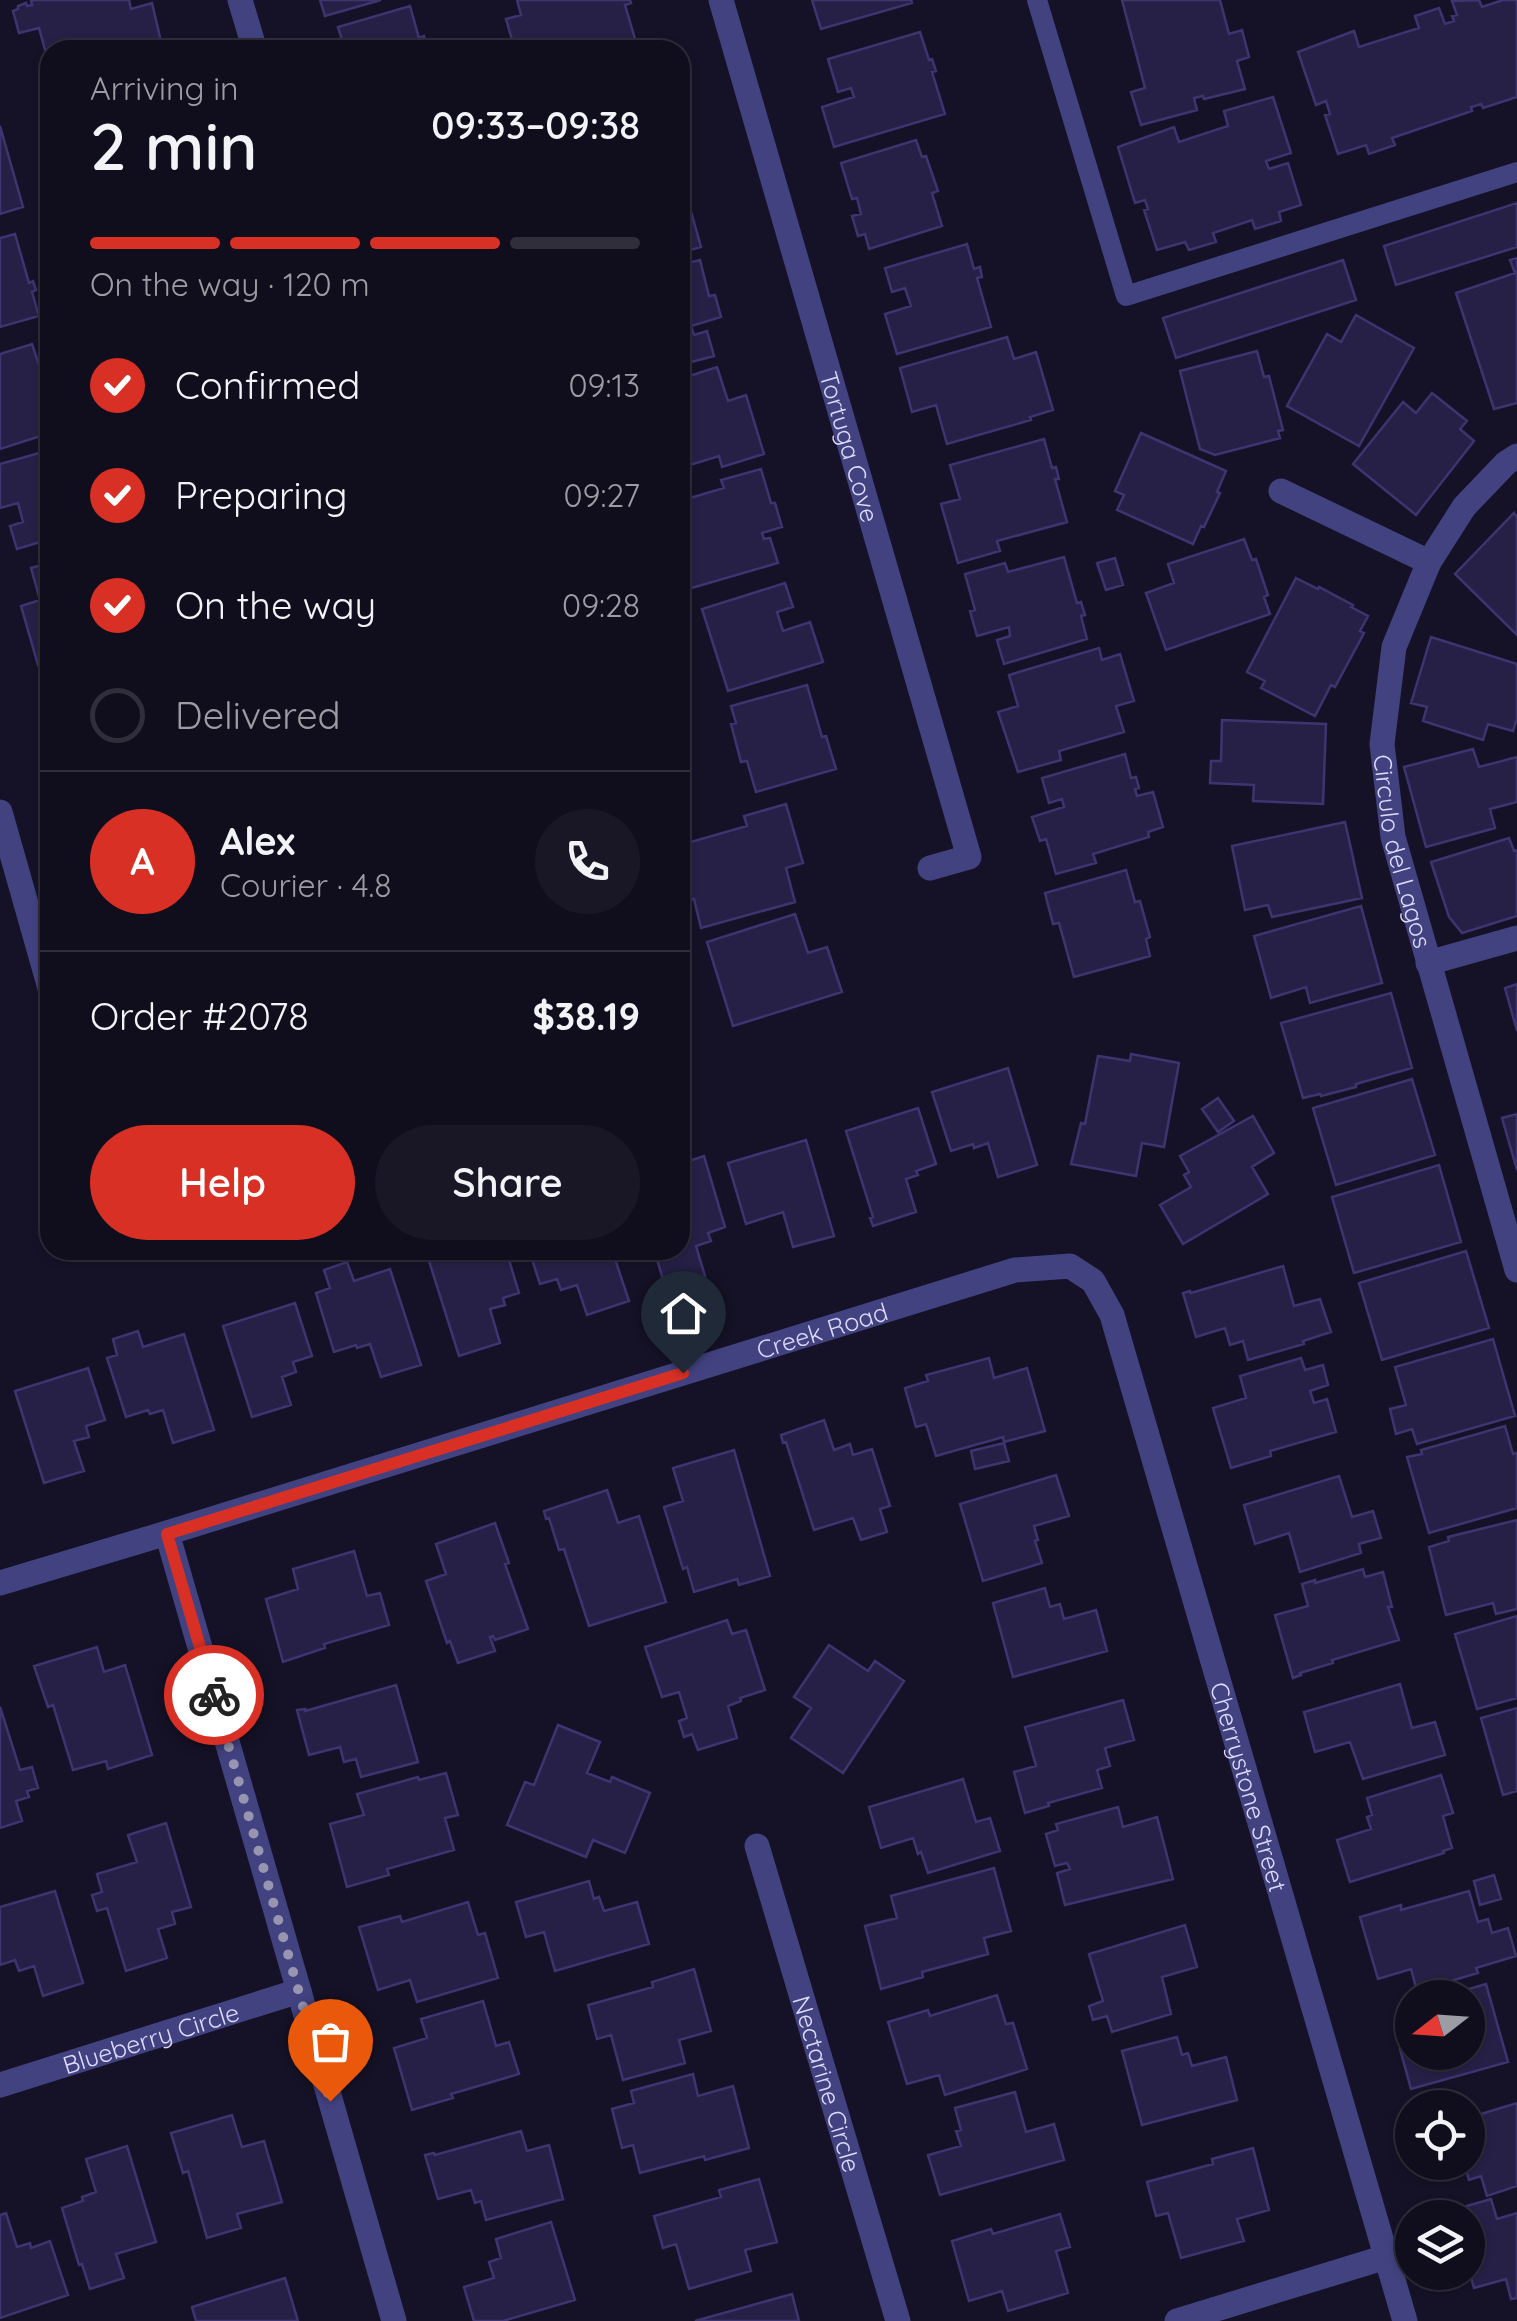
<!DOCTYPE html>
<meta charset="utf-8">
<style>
:root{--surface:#100e1d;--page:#191726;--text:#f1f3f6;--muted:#9c9ca4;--line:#302e3b;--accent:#d93025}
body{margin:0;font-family:Quicksand,sans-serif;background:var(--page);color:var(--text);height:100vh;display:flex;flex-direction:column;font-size:38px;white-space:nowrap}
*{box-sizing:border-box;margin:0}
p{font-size:32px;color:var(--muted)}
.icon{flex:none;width:55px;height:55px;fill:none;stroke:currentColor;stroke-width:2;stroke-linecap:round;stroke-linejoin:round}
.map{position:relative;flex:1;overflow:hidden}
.details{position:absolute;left:40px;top:40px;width:650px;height:1220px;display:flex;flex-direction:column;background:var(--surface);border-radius:30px;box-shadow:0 2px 8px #0004,0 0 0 2px var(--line)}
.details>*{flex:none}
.needle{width:65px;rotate:253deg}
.tools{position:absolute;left:1395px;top:1980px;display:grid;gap:20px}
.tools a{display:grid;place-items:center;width:90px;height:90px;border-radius:50%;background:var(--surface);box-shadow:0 2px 8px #0004,0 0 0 2px var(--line);font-size:50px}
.pin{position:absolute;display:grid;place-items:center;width:85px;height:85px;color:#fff;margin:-102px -42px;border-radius:50% 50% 50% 0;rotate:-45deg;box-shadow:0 0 10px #0007}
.pin .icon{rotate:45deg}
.courier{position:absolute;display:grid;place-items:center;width:100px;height:100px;margin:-50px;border:8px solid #d93025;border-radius:50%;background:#fff;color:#222;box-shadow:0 2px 12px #0007}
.head em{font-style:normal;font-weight:600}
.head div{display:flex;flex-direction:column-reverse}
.head{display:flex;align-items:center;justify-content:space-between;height:170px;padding:0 50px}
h1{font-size:65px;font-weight:600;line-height:75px}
.bar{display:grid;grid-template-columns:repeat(4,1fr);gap:15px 10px;align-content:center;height:120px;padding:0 50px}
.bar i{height:12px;border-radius:8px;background:var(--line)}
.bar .on{background:var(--accent)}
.bar p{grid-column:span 4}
.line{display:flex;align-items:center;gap:25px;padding:0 50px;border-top:2px solid var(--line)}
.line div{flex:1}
.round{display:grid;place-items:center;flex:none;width:105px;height:105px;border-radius:52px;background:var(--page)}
ol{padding:0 50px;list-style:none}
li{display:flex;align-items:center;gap:30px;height:110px}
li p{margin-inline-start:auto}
li .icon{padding:10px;border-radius:50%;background:var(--accent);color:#fff;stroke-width:4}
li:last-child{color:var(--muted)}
li i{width:55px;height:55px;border:5px solid var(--line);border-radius:50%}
.button{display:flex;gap:20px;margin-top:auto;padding:20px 50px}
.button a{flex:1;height:115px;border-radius:60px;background:var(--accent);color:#fff;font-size:40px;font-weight:600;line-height:115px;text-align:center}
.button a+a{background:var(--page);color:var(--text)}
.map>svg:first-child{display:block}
.building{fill:#262046;stroke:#3e3470;stroke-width:2.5}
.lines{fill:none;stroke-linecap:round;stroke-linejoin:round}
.service{stroke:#424281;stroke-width:20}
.minor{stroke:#424281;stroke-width:25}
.done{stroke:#9895b1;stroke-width:10;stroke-dasharray:0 18}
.route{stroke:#d93025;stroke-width:12}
.labels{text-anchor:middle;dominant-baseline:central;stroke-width:9;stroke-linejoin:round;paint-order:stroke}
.street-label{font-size:25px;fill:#dedbfc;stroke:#151227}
</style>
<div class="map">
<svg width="1517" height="2321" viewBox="0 0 1517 2321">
<rect width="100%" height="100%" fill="#151227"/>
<!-- building -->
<path class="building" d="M35 0H129L131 9 152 3 163 50H50V68L39 28 19 33 13 11 18 9V6L26 3 27 6 32 5 31 1Z
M320 0H381L325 16Z
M517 0H630L631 3 625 5 635 39 598 50H595L592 41 562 50H515L506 19 521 15Z
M812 0H911L912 3 821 29Z
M1122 0H1220L1229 34 1242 30 1249 57 1237 61 1245 89 1204 99 1203 96 1194 98 1197 110 1141 125 1131 92 1145 88Z
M1479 0 1482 7 1503 0H1517V97L1483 108 1481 104 1471 107 1472 111 1392 138 1395 145 1369 154 1366 145 1338 154 1325 115 1330 114 1326 101 1316 105 1298 52 1354 31 1359 47 1419 28 1415 16 1439 8 1445 24 1454 21 1452 16 1457 15 1452 1Z
M410 6 419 38 424 36 428 50H345L338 27Z
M920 32 929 60 932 59 936 71 932 72 945 114 834 147 822 107 854 97 851 88 838 92 828 59Z
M1273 97 1291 153 1266 161 1269 169 1288 163 1301 205 1279 212 1281 221 1255 229 1252 220 1213 233 1216 242 1189 250 1185 242 1157 250 1144 210 1148 209 1145 200 1135 203 1118 147 1174 127 1179 142 1228 126 1224 111Z
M0 126 23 207 0 214Z
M916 140 922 157 926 156 938 191 932 193 942 226 869 249 865 234 858 236 852 216 861 214 857 198 852 199 841 163Z
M688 201 701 247 680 253V203Z
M1517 203V247L1396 285 1384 246Z
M15 234 29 283 33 281 36 290 32 292 39 316 0 327V238Z
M967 244 974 269 980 267 982 277 977 278 991 327 897 354 885 314 911 306 905 288 892 292 885 268Z
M1517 258V403L1494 409 1456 293 1515 273 1510 260Z
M700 260 709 296 715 295 721 317 691 326 694 335 707 331 714 356 680 365V265Z
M1343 260 1356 300 1176 358 1163 318Z
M1356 315 1414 348 1359 446 1287 406 1327 334 1341 342Z
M1007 337 1014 359 1036 352 1053 410 1030 417 1031 420 947 444 936 405 912 412 900 368Z
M32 344 43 377 47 376 50 386V433L0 449V354Z
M1257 351 1264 377 1269 376 1283 430 1278 431 1280 438 1215 455 1200 449 1180 371Z
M717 367 728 401 746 395 764 454 722 467 719 456 680 468V379Z
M1432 393 1467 421 1460 429 1474 441 1416 515 1353 464 1403 402 1416 413Z
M1141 433 1226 471 1217 492 1220 493 1204 527 1201 526 1193 544 1117 510 1124 495 1115 491Z
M1044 439 1052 468 1056 467 1059 479H1055L1067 522 997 541 1000 551 958 563 941 504 960 499 950 465Z
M50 450V539L17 549 10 526 23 522 18 503 0 508V464Z
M761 469 771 503H775L782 527 762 533 764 539 770 538 778 563 681 591 680 501 724 488 721 480Z
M1514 513 1517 517V635L1455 574Z
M1244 539 1252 560 1256 559 1268 595 1264 597 1270 614 1166 650 1146 593 1174 583 1168 564Z
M1064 557 1077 603 1081 602 1085 615 1081 616 1087 639 1004 664 997 640 1010 636 1009 627 977 636 970 611 975 610 965 574 1005 563 1008 572Z
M1115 558 1123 585 1106 590 1097 563Z
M50 563V662L38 665 21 606 40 600 31 568Z
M1296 578 1318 589 1319 587 1353 605 1351 607 1368 616 1360 631 1364 633 1335 687 1331 685 1315 716 1261 688 1265 681 1247 672Z
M785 583 793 607 777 612 783 631 810 622 823 662 728 691 702 609Z
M1431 637 1517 664V718L1513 731 1488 724 1483 740 1423 721 1427 707 1411 703Z
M1099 648 1102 660 1120 654 1134 701 1116 706 1124 732 1059 751 1061 760 1018 772 998 712 1018 706 1009 675Z
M807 685 822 737 826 736 836 769 756 792 747 761 741 762 731 724 736 723 731 706Z
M1222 720 1326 724 1323 804 1253 801 1254 785 1210 783 1211 761H1221Z
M1473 749 1479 767 1517 757V802L1490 809 1495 828 1426 847 1404 767Z
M1125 754 1131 778 1136 777 1139 788 1135 789 1137 796 1153 792 1163 827 1148 832 1149 837 1093 854 1096 863 1056 874 1046 839 1040 841 1032 817 1064 807 1062 799 1049 803 1042 778Z
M786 804 803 863 786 868 795 902 701 928 694 899 689 900 687 889H691L680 845 747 826 744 816Z
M1345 822 1362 898 1272 917 1268 905 1245 910 1232 846Z
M1509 838 1514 851 1517 850V916L1462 933 1449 917 1431 862Z
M1126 870 1135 902 1140 901 1150 937 1146 939 1150 956 1074 977 1059 923 1053 924 1045 893Z
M1361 906 1382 983 1310 1003 1306 987 1271 998 1254 936Z
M795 914 808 953 827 947 842 992 733 1026 707 942Z
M1517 984V1031L1505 988Z
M1391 993 1412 1068 1356 1084V1087L1321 1096 1320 1094 1303 1098 1281 1023Z
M1131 1054 1179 1063 1164 1147 1142 1143 1136 1176 1071 1164 1081 1123 1085 1124 1098 1056 1130 1061Z
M1008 1068 1037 1165 998 1177 988 1143 974 1148 973 1144 951 1151 932 1092Z
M1412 1079 1435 1155 1336 1185 1313 1108Z
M1218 1098 1234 1121 1218 1132 1202 1109Z
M918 1108 936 1164 916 1171 918 1175 906 1179 916 1212 873 1226 870 1218 873 1217 846 1131Z
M1517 1114V1170L1502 1118Z
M1253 1116 1274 1153 1252 1167 1268 1194 1183 1244 1160 1205 1191 1187 1184 1175 1189 1172 1180 1156Z
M806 1140 834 1236 793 1247 783 1212 746 1224 728 1163Z
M704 1156 725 1227 708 1233 711 1241 696 1246 705 1276 666 1289 654 1250H680V1164Z
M1439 1165 1461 1242 1354 1273 1332 1197Z
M466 1250H506L519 1293 503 1298 505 1305 490 1309 500 1343 459 1356 429 1261Z
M529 1250H612L629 1301 587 1315 577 1285 561 1290 557 1279 540 1284Z
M1466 1251 1489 1328 1382 1360 1359 1283Z
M347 1262 354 1281 390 1269 421 1365 381 1377 370 1344 357 1348 356 1345 334 1352 316 1293 330 1288 324 1270Z
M1283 1266 1294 1306 1320 1299 1331 1332 1303 1341 1304 1344 1248 1360 1243 1341 1230 1345 1225 1328 1196 1337 1183 1293 1190 1291 1191 1293Z
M295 1303 312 1356 293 1362 296 1372 282 1377 291 1405 252 1417 223 1326Z
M138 1331 143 1347 184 1334 214 1430 173 1443 163 1410 150 1414 148 1410 126 1417 107 1358 117 1355 113 1339Z
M1493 1339 1515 1416 1417 1444 1412 1429 1396 1434 1390 1409 1406 1405 1395 1367Z
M989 1358 994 1378 1027 1368 1045 1431 1004 1442 1003 1437 936 1456 926 1424 916 1427 905 1388 928 1381 926 1375Z
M1301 1358 1305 1370 1323 1365 1328 1385 1310 1391 1314 1403 1327 1399 1336 1432 1270 1451 1271 1456 1231 1468 1213 1408 1246 1398 1240 1376Z
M88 1368 105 1420 86 1426 89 1437 74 1441 84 1471 44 1483 15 1391Z
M824 1420 834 1450 850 1444 853 1455 872 1449 890 1506 880 1509 887 1532 861 1540 853 1518 814 1530 786 1442 783 1443 781 1435Z
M1505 1426 1513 1454 1516 1453 1517 1455V1508L1429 1533 1407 1457 1422 1454 1421 1450Z
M1004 1443 1009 1461 975 1469 971 1451Z
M734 1450 770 1576 739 1585 737 1579 694 1592 687 1567 683 1569 664 1507 683 1501 673 1468Z
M1056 1475 1069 1516 1034 1526 1038 1540 1035 1541 1042 1563 983 1581 960 1504Z
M1339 1476 1352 1517 1373 1511 1381 1538 1359 1544 1361 1553 1300 1572 1289 1533 1255 1544 1244 1505Z
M607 1490 618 1523 639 1516 666 1602 589 1626 564 1549 559 1550 549 1518 546 1519 544 1511Z
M1517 1520V1609L1496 1614 1493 1603 1446 1615 1429 1547 1449 1541 1448 1537Z
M495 1523 509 1563 505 1564 528 1629 495 1640 493 1636 490 1637 495 1651 458 1663 450 1641 447 1643 426 1581 446 1574 436 1544Z
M354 1551 367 1596 380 1593 389 1625 324 1644 325 1648 283 1662 266 1599 298 1589 293 1569Z
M1363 1569 1365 1577 1383 1572 1392 1607H1388L1399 1640 1332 1660 1333 1663 1300 1673 1301 1675 1293 1678 1275 1615 1308 1606 1302 1584 1315 1580V1583Z
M1045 1588 1050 1607 1060 1604 1064 1619 1096 1610 1107 1651 1013 1677 993 1603Z
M1517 1616V1698L1477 1709 1455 1634Z
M727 1620 732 1634 746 1630 765 1690 740 1698 741 1701 728 1706 737 1738 698 1750 692 1734 684 1737 679 1721 687 1718 679 1692 662 1697 645 1647Z
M829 1645 868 1671 875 1661 904 1681 843 1773 791 1738 811 1708 794 1697Z
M97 1647 104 1672 125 1665 152 1755 108 1769 106 1761 73 1770 53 1705 48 1707 34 1666Z
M1400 1684 1412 1728 1435 1722 1445 1755 1363 1779 1350 1742 1315 1752 1304 1712Z
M396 1685 418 1762 361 1777 356 1759 344 1762 340 1747 309 1755 297 1710 305 1709V1711Z
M1123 1700 1134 1740 1105 1748 1110 1766 1097 1770 1102 1788 1048 1803 1049 1806 1025 1813 1014 1772 1036 1766 1025 1727Z
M0 1707 20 1770 32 1767 38 1788 27 1791 29 1797 16 1801 22 1821 0 1828Z
M1517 1708V1791L1503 1795 1481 1718Z
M558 1725 600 1742 587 1773 610 1782 612 1777 650 1793 625 1853 593 1840 586 1857 507 1825 525 1782 534 1785Z
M446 1773 458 1815 445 1818 454 1850 387 1869 389 1875 347 1887 330 1824 364 1815 357 1794 418 1777 419 1780Z
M1441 1775 1453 1813 1443 1816 1452 1848 1443 1851 1444 1853 1350 1882 1337 1840 1371 1829 1367 1817 1372 1815 1367 1798Z
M963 1779 976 1822 990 1818 1000 1851 928 1873 921 1852 918 1854 913 1838 881 1848 869 1807Z
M1118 1807 1123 1827 1157 1817 1173 1879 1065 1905 1057 1873 1070 1869 1067 1863 1055 1866 1046 1834 1058 1830 1056 1824Z
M166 1823 191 1907 172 1912 175 1924 158 1929 167 1958 126 1971 107 1908 97 1911 92 1895 102 1892 97 1874 137 1862 128 1835Z
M994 1868 1011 1931 984 1938 988 1954 922 1972 923 1977 881 1989 865 1926 897 1918 891 1896Z
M1494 1875 1501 1899 1480 1905 1474 1881Z
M589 1881 594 1899 599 1897 604 1911 637 1902 649 1944 555 1971 544 1932 526 1937 516 1902Z
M55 1891 83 1983 43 1996 34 1966 19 1971 15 1960 0 1965V1907Z
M1469 1891 1478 1922 1488 1919 1492 1933 1508 1928 1516 1956 1476 1968 1478 1973 1417 1991 1411 1969 1378 1979 1360 1917 1401 1905V1910Z
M468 1902 478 1935 485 1933 498 1978 417 2002 410 1980 378 1990 359 1927 400 1916 402 1922Z
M1185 1925 1197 1967 1162 1977 1171 2014 1112 2032 1107 2016 1093 2020 1089 2006 1103 2001 1089 1954Z
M694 1969 711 2031 679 2040 685 2063 623 2080 611 2035 597 2039 588 2005 653 1987 652 1982Z
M1486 1984 1508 2062 1411 2089 1400 2049 1412 2045V2052H1468V1998H1438Z
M997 1995 1006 2024 1013 2023 1027 2069 945 2095 939 2075 907 2084 888 2022 928 2010 930 2016Z
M483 2001 496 2046 509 2042 519 2074 451 2094 453 2098 412 2110 394 2048 427 2038 421 2019Z
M1177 2037 1182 2055 1188 2053 1192 2066 1226 2057 1237 2100 1142 2125 1122 2051Z
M693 2074 698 2096 733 2086 749 2148 705 2160 704 2156 640 2173 633 2145 622 2148 612 2109 634 2103 631 2091Z
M1015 2092 1026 2132 1054 2124 1064 2160 940 2195 928 2155 961 2146 956 2131 961 2130 955 2108Z
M1517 2103V2186L1487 2196 1481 2176 1469 2180 1464 2163 1435 2172 1432 2162H1468V2118Z
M232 2115 242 2147 264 2141 282 2202 237 2214 241 2228 207 2238 188 2171 183 2173 171 2133Z
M521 2131 527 2151 549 2145 563 2199 486 2220 481 2201 475 2203 471 2190 438 2199 425 2155 434 2153 435 2155Z
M127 2146 156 2242 116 2254 124 2278 90 2289 82 2264 79 2265 62 2208 83 2201 82 2197 96 2192 86 2159Z
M1253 2148 1269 2210 1237 2219 1244 2241 1181 2258 1168 2213 1156 2216 1147 2182 1213 2164 1212 2159Z
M759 2179 777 2242 745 2250 751 2271 689 2289 676 2244 663 2248 654 2216 721 2197 719 2190Z
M1491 2199 1497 2219 1517 2213V2298L1511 2299 1506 2279 1474 2288 1468 2267V2218H1459L1456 2209Z
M6 2213 17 2247 30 2243 31 2248 50 2241 68 2295 0 2318V2215Z
M1060 2214 1070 2247 1056 2251 1068 2293 1008 2311 1002 2291 969 2301 952 2241 991 2229 993 2234Z
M551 2222 575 2300 503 2321H474L464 2287 494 2278 489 2262 501 2258 496 2239Z
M285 2278 298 2321H196L192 2307Z
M792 2294 799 2321H695Z"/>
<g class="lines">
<!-- service -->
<path class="service" d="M1037 0 1126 296 1517 172"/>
<!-- minor -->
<g class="minor">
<path d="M240 0 255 50"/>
<path id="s1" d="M721 0 969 857 930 868"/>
<path id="s2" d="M1517 456 1506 463 1464 507 1429 562 1394 647 1382 744 1393 837 1517 1270"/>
<path d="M1281 491 1429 562"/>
<path d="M0 812 50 988"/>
<path d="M1428 963 1517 938"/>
<path d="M167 1533 394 2321"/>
<path id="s3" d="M0 1583 167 1533 1015 1270 1070 1266 1093 1281 1112 1315 1405 2321"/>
<path id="s4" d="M757 1846 898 2321"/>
<path id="s5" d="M0 2085 299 1991"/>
<path d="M1177 2321 1386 2257"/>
</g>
</g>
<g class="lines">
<!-- done -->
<path class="done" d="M214 1695 330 2101"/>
<!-- route -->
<path class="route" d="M214 1695 167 1534 683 1373"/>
</g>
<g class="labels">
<!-- street labels -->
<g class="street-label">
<text stroke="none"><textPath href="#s1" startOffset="465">Tortuga Cove</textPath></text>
<text stroke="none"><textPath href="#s2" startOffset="438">Circulo del Lagos</textPath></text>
<text stroke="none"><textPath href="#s3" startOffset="860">Creek Road</textPath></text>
<text stroke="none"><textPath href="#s3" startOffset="1675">Cherrystone Street</textPath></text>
<text stroke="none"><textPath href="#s5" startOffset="158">Blueberry Circle</textPath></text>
<text stroke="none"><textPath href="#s4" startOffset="248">Nectarine Circle</textPath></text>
</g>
</g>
</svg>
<div class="tools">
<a><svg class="needle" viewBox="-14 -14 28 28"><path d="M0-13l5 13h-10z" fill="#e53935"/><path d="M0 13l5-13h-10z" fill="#9c9ca4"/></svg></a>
<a><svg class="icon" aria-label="locate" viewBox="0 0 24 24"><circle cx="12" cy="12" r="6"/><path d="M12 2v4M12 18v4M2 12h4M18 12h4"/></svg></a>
<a><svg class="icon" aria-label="layers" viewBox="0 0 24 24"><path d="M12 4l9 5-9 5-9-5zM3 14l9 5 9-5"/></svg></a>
</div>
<div class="pin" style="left:330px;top:2101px;background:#ea580c"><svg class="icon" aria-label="bag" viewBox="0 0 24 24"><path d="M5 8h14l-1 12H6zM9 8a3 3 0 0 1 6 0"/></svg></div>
<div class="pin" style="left:683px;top:1373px;background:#1f2937"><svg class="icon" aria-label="home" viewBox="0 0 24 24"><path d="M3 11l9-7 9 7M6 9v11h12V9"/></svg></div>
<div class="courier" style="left:214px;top:1695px"><svg class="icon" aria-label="bike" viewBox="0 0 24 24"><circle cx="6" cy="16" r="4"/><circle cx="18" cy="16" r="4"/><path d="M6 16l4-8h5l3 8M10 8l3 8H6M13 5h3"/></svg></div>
<section class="details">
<div class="head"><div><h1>2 min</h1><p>Arriving in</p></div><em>09:33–09:38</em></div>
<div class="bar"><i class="on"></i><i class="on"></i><i class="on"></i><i></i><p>On the way · 120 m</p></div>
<ol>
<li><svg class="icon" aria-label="check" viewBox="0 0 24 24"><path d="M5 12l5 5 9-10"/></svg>Confirmed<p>09:13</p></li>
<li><svg class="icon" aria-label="check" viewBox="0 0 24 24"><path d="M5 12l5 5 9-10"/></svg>Preparing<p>09:27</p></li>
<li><svg class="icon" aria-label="check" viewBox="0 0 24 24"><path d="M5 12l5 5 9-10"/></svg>On the way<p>09:28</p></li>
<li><i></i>Delivered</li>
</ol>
<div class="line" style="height:180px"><b class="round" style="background:var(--accent);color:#fff">A</b><div><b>Alex</b><p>Courier · 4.8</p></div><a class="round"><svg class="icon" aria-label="phone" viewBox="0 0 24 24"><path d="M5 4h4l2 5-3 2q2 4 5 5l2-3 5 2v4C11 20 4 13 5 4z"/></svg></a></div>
<div class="line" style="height:130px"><div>Order #2078</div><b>$38.19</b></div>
<div class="button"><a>Help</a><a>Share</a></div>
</section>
</div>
